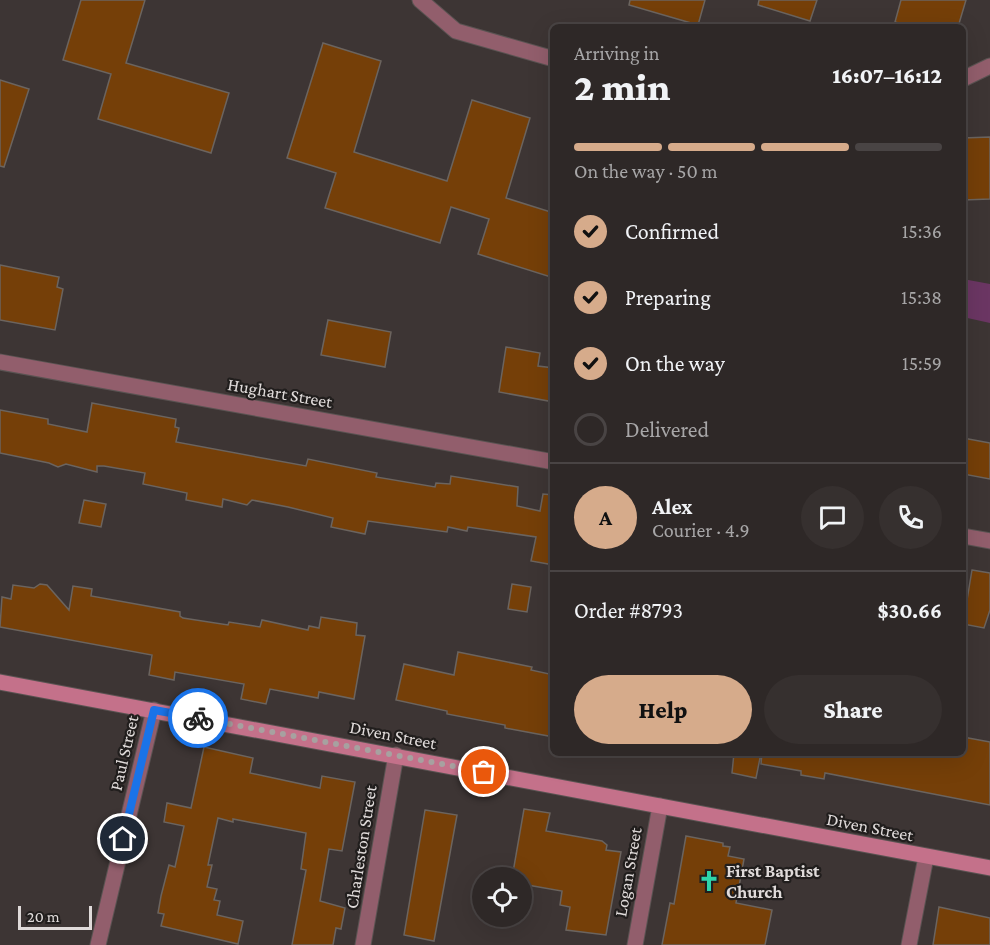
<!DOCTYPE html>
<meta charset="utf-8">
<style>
:root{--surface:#2e2827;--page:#36302f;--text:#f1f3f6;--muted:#a7a6a7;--line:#494444;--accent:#d6ab8b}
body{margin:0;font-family:"Crimson Pro",serif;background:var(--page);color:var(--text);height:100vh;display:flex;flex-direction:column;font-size:22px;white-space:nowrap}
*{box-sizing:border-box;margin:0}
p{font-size:20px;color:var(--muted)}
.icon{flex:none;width:33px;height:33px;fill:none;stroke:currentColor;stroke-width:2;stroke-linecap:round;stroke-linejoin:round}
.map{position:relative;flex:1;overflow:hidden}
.sheet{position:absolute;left:550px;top:24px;width:416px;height:732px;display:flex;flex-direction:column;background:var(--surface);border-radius:9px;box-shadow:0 6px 24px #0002,0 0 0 2px var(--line)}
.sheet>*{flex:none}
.tools{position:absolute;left:472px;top:867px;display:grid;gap:12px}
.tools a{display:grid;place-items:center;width:60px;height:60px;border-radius:50%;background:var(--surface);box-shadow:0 6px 24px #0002,0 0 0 2px var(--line);font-size:30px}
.scale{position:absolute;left:18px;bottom:15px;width:74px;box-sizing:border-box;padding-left:6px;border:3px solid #e0dbda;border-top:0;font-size:16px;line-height:21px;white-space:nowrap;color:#e0dbda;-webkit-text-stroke:4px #211e1d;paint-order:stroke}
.pin{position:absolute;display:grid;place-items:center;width:51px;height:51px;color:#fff;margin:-26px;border:3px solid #fff;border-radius:50%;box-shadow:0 2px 6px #0007}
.courier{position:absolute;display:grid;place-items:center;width:60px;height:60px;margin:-30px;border:4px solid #1a73e8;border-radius:50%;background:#fff;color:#222;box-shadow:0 2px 8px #0007}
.headline em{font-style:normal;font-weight:800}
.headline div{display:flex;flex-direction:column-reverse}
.headline{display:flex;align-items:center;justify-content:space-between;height:102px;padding:0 24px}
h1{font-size:39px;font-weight:800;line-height:45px}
.bar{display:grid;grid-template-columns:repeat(4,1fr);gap:9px 6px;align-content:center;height:72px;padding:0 24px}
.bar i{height:8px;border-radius:4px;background:var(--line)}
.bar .on{background:var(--accent)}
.bar p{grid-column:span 4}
.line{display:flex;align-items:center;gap:15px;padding:0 24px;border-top:2px solid var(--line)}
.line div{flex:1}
.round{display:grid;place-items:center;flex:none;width:63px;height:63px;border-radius:32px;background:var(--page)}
ol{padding:0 24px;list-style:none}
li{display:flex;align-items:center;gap:18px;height:66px}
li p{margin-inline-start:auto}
li .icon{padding:6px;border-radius:50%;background:var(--accent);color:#111;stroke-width:4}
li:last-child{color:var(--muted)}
li i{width:33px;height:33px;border:3px solid var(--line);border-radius:50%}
.cta{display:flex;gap:12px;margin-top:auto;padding:12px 24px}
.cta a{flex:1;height:69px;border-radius:36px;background:var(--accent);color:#111;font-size:24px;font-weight:800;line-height:69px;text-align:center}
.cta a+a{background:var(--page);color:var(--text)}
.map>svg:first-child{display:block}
.water{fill:#6b3663}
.building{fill:#753f08;stroke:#6b645f;stroke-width:1.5}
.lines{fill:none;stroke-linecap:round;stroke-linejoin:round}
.street-casing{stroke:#5a5352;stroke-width:17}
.secondary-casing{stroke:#5a5352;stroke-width:17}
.street{stroke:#925e6c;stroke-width:15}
.secondary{stroke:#c4718a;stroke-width:15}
.done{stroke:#a7a1a0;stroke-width:6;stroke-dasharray:0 10.8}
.route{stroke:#1a73e8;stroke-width:8}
.labels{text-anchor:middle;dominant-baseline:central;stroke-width:4.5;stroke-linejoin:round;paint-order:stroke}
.street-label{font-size:18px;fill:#e0dbda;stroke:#211e1d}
.poi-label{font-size:18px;font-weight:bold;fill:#e0dbda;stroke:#211e1d;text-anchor:start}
</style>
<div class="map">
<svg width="990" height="945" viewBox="0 0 990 945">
<rect width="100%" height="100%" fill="#3d3534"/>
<!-- water -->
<path class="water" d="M963 279 990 284V323L963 317Z"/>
<!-- building -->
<path class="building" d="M81 0H145L126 63 229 93 211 153 98 119 111 74 63 60Z
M630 0H705L698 25 629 5Z
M759 0H817L810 21 758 5Z
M901 0H966L958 27H913L895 22Z
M323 43 381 61 354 152 447 181 472 100 530 118 506 198 554 213V278L478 254 489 219 451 207 440 243 325 208 336 173 287 158Z
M0 80 29 89 4 167 0 166Z
M990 137V199L963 200V138Z
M0 265 59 277 57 287 63 289 55 330 0 320Z
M328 320 391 332 385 367 321 355Z
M506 347 540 353 538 366 554 368V402L499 392Z
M92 403 176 419 175 427 179 428 176 442 306 466 308 459 377 473 376 477 435 487 436 483 450 484 451 476 518 487 517 506 540 511 543 494 554 495V565L531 561 536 537 468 527 467 531 448 527 447 532 368 521 365 534 331 527 333 518 288 507 252 500 247 505 223 499 222 507 186 500 187 493 143 484 145 473 104 466H97V472L66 464 58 467 49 463 0 453V410L48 419V424L87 432Z
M963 438 990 443V479L963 474Z
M84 500 106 504 101 527 79 523Z
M972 570 990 573V610L984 628 963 624Z
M40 584 47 585 69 610 73 586 92 589 91 596 180 612V616L183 618 228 625 229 622 260 627 262 620 308 630 309 626 319 628 321 617 357 623 356 635 365 636 354 699 319 692 318 698 270 689 266 704 241 699 244 684 175 672 174 680 149 675 152 655 0 627 2 597 11 599 13 585 34 588Z
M512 584 531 587 527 612 508 609Z
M458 652 532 667 531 670 554 675V737L505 728V725L447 714V711L396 700 404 664 454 675Z
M963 737 990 742V805L825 773 824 779 801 775V771L761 764 762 753H963Z
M204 747 253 758 250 773 320 788 322 776 355 782 342 851 329 849 320 901 345 908 341 929 336 928 333 945H292L306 870 301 869 306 833 233 819V822L218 818 208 865H212L207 887 217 889 214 900 220 901 217 915 243 921 238 944 161 926 164 914 158 913 161 896 169 865 175 867 184 826 164 822 167 803 191 808Z
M734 753H761L756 778 732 773Z
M524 809 550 813 546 831 602 841 607 845 606 850 621 852 606 935 566 930 570 907 560 905 562 891 522 884V878H512Z
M425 810 457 815 434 941 404 935Z
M686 836 723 843V846L730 847 728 856 744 859 736 903 772 910 765 945H662L670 903 674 904Z
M939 907 990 918V945H933Z"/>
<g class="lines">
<defs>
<path id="street" d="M420 0 456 31 554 59
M963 79 990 66
M0 362 554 462
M963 536 990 541
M98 945 154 710
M363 945 396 755
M635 945 660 806
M909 945 926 857"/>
<path id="secondary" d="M0 682 990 868"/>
</defs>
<!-- street casing -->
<use href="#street" class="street-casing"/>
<!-- secondary casing -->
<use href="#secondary" class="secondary-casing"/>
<!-- street -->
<use href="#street" class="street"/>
<!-- secondary -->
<use href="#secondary" class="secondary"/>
</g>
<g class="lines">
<!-- done -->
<path class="done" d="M198 718 484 772"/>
<!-- route -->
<path class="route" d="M123 839 154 710 198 718"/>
</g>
<!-- icons -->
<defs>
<symbol id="church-bare" viewBox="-9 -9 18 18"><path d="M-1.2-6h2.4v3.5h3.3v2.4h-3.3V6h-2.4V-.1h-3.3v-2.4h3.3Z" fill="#2ed4aa" stroke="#211e1d" stroke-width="2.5" paint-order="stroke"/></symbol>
</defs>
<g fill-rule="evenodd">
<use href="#church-bare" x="694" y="866" width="30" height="30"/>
</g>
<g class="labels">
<!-- street labels -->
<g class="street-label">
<text transform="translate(280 393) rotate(10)">Hughart Street</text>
<text transform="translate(393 735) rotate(11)">Diven Street</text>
<text transform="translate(124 753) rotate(-77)">Paul Street</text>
<text transform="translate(870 827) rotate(11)">Diven Street</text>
<text transform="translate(361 847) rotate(-81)">Charleston Street</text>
<text transform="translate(628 872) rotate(-80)">Logan Street</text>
</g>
<!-- poi labels -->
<g class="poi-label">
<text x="726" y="871">First Baptist<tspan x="726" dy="21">Church</tspan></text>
</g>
</g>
</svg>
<div class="tools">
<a><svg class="icon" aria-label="locate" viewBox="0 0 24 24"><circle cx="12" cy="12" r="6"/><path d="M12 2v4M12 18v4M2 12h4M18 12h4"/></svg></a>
</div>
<div class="scale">20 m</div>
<div class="pin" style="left:484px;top:772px;background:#ea580c"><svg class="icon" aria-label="bag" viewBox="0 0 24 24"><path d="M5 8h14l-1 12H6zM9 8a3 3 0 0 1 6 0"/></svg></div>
<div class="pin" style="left:123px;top:839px;background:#1f2937"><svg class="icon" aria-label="home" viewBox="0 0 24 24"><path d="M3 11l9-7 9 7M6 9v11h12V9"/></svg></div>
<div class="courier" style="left:198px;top:718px"><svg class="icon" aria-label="bike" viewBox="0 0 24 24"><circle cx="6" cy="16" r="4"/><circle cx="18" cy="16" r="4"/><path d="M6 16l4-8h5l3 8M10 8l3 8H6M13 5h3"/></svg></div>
<section class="sheet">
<div class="headline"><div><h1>2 min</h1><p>Arriving in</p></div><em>16:07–16:12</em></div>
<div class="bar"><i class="on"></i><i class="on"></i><i class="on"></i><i></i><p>On the way · 50 m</p></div>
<ol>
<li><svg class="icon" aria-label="check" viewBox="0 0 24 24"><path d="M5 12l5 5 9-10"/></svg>Confirmed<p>15:36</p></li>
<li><svg class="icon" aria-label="check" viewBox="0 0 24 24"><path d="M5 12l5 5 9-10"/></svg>Preparing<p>15:38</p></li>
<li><svg class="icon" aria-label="check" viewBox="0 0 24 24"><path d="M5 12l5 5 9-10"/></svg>On the way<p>15:59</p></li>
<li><i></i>Delivered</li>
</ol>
<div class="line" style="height:108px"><b class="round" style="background:var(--accent);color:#111">A</b><div><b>Alex</b><p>Courier · 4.9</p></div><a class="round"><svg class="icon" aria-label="chat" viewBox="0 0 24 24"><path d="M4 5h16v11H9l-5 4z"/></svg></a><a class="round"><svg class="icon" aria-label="phone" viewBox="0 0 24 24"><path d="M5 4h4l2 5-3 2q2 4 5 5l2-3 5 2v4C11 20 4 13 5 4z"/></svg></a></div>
<div class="line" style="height:78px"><div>Order #8793</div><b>$30.66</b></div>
<div class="cta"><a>Help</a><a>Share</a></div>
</section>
</div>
